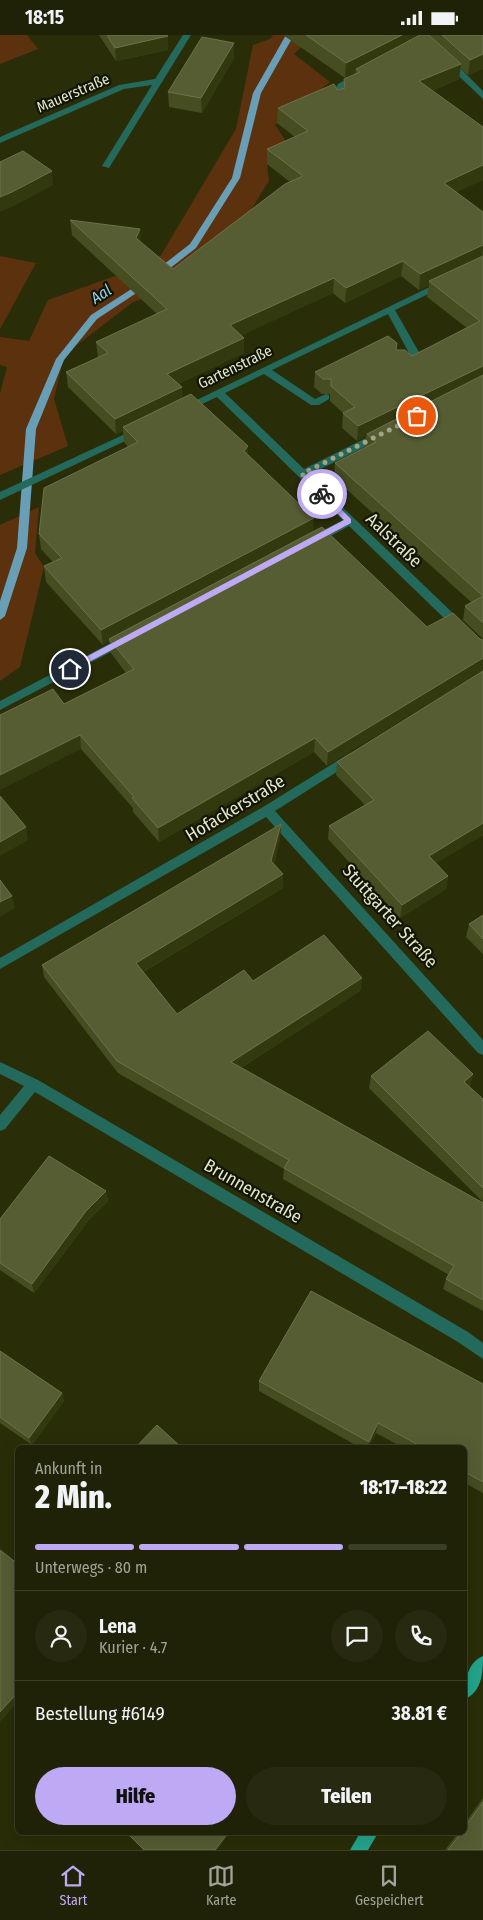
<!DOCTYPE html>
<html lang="de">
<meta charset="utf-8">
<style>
:root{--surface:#1f2206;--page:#272a10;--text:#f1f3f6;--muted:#a1a49b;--line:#3c3f28;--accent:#bea9f5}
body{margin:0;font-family:"Fira Sans Condensed",sans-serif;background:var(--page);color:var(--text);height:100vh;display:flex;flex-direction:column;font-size:19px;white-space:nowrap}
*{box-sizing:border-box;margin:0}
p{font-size:16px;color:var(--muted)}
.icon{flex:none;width:28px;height:28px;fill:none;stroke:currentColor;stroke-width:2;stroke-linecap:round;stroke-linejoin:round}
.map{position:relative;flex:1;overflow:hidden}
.panel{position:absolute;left:15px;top:1410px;width:452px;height:390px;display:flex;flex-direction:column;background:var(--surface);border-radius:8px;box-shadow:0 5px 20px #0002,0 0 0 1px var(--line)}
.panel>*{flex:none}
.pin{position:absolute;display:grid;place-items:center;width:42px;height:42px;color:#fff;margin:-21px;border:2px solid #fff;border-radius:50%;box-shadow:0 1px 5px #0007}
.courier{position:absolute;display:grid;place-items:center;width:50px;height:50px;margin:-25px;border:4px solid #bea9f5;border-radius:50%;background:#fff;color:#222;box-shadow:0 1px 6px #0007}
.head em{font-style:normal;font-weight:800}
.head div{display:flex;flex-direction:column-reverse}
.head{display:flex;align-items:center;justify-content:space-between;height:85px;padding:0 20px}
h1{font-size:32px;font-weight:800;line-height:38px}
.bar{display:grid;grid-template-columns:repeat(4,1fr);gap:8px 5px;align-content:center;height:60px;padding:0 20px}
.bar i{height:6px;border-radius:4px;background:var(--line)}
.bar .active{background:var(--accent)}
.bar p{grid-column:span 4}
.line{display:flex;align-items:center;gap:12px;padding:0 20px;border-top:1px solid var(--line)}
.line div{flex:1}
.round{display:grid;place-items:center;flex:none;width:52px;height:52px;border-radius:26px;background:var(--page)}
.cta{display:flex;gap:10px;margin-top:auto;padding:10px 20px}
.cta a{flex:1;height:58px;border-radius:30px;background:var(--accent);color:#111;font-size:20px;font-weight:800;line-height:58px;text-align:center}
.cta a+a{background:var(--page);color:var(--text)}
.status{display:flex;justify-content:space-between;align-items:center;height:35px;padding:0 25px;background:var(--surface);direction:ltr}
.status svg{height:14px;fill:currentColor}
.tabs{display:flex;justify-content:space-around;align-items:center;height:70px;border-top:1px solid var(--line);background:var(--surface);font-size:14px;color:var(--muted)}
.tabs a{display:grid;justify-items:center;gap:2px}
.tabs .active{color:var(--accent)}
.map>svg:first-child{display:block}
.green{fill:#5c320e}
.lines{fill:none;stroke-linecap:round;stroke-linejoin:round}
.stream{fill:#699fb6;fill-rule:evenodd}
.minor{fill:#236a5c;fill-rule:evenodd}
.major{fill:#23a48c;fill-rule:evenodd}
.wall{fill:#464d21}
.shaded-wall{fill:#33390f}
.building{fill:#565d33;stroke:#6c724b}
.route{fill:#bea9f5}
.done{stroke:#a1a687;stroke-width:5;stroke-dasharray:0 9}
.labels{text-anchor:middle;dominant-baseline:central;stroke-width:4.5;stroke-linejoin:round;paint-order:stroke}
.far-street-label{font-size:15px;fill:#e1e6cc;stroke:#121503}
.far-water-label{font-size:16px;font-style:italic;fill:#96d0f4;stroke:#121503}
.street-label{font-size:18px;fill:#e1e6cc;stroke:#121503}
</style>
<div class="status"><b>18:15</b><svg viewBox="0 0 49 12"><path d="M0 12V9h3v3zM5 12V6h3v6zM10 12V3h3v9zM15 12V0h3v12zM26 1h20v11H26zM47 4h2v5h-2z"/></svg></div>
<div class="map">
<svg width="483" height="1815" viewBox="0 0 483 1815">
<rect width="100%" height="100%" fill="#292e08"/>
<!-- green -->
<path class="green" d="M0 0H27L38 14 0 29Z
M273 0H313L294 19 330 47 275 90 294 118 267 129 269 146 241 191 145 263 133 267 64 320 54 364 68 411 0 440V359L7 332 0 330V302L29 306 48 265 115 241 161 220 236 94 253 10 270 4Z
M0 221 36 228 0 294Z
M39 472 35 518 44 532 20 632 0 646V490Z"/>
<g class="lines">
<!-- stream -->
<path class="stream" d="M286 0H294L261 58 240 143 196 213 160 241H154V237L190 209 232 143 253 58Z
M144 246 148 249 147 251 97 284 64 325 36 394 27 513 5 581 0 585V566L17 513 26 394 56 324 91 280Z"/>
<!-- minor -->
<path class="minor" d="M183 0H191L109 133 102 131 152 50 124 54 0 108V102L119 50 155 44Z
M444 23H450L483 56V64L444 27Z
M356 39 363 41 344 53 341 58 344 67 337 69 333 58 338 49Z
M442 246 447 249 445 251 395 275 420 319 418 321 402 329H396V325L409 318 388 279 272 335 315 364 326 359 329 360V364L319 370H311L264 339 225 358 304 434 376 398H384V402L309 440 483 607V618L479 617 349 491 318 508H310V502L343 485 217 362 189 375H181L180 373Z
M138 393 142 394V398L0 465V457Z
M124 601 130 605 128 608 0 675V666Z
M350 718 356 723 354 726 275 776 483 1005V1020L478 1018 266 782 0 934V923L263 772Z
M0 1027 38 1045 468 1297 483 1308V1324L458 1307 35 1057 5 1094 0 1096V1080L24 1051 0 1039Z"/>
<!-- major -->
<path class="major" d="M483 1621C483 1637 482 1657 465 1664 465 1648 466 1628 483 1621Z
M360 1798H378L368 1815H350Z"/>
</g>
<!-- wall -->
<path class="wall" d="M99 0H167L168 15 116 26Z
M283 0H483V34L468 40 460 33 459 44 432 56 483 92V145L456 157 483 177V604L463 585 465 571 471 567 334 443 335 428 366 412V401L357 406 342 393 343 378 330 366V359H322L314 352 315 337 396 315 412 321 467 293 427 262 429 250 419 255 401 241 345 268 333 258 241 300 244 318 178 349 183 363 248 420 313 497 427 592 327 731 314 717 159 807 133 777V773L81 714 64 669 126 638 111 618 109 606 103 610 46 547 44 531 53 527 41 514 39 499 128 412 124 407 123 396 116 399 68 352 66 337 98 323 96 307 157 279 72 200 70 185 140 207 173 234 290 147 267 129V114L295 102 277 88 278 73 344 54V44L355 39V38L345 43Z
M234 23 202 78 169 72 168 57Z
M483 636V800L436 828 448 841 446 854 400 883 328 804 329 791 365 770 336 740 337 727Z
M281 789 280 803 274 829 283 853 143 937 177 979 253 946 362 943 360 956 241 1033 483 1168V1276L443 1254 446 1244 449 1240 283 1144 284 1134 118 1038 44 942 42 930Z
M483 880V919L466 902 469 889Z
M473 1039 469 1052 483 1064V1167L369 1053 371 1041Z
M106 1156 108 1166 88 1186 34 1258 0 1235V1184Z
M0 1316 62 1358 64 1366 32 1410 0 1388Z
M259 1346 483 1349V1458L465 1448V1412H402L376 1398 368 1412H359L259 1356Z
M483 1763V1815H445L458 1798H465V1788Z"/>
<!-- shaded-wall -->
<path class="shaded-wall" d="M402 0H426L356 34 355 38 345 43 346 28Z
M168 1V15L116 26 115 13Z
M234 8V23L202 78 201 63Z
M483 19V34L468 40 470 25Z
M461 29 459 44 418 62 419 46Z
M483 130V145L442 164 444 148Z
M52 136 53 150 14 171 0 177V162Z
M140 194 141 210 136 203Z
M483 210 482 224 429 246V250L419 255 420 239Z
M403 226 401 241 345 268 346 253Z
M334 243 333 258 230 306V290Z
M244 303V318L167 354V339Z
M483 331V345L367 399 366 401 357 406 358 391Z
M182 352 183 368 123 392V396L116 399 115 384Z
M248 411V427L244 416Z
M314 483 313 499 109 604V606L103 610 101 595Z
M483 623V636L327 731 328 717Z
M80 700 81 714 0 755V740Z
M315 703 314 717 159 807 158 793Z
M483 788V800L427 834 429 821Z
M281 789 280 803 271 839V826Z
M26 792 28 805 0 821V807Z
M283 839V853L137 940 136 928Z
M448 841 446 854 400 883 402 870Z
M12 861 15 873 0 882V867Z
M362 943 360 956 231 1039V1027Z
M473 1039 470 1051 461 1059 464 1047Z
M106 1156 108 1166 88 1186 34 1258 32 1249 86 1176Z
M62 1358 64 1366 32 1410 29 1403Z
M378 1388 376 1398 368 1412H367L369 1407Z
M18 1657V1667L0 1687V1677Z
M228 1798H230L217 1815H215Z"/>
<!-- building -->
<path class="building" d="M107 0H167L168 1 115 13Z
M306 0H402L346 28Z
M420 0H429L461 29 419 46 483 92V130L444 148 483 177V210L420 239 403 226 346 253 334 243 230 290 244 303 167 339 182 352 115 384 66 337 108 318 96 307 167 274 70 185 140 194 136 203 173 234 285 149 303 141 267 114 308 96 278 73 334 49 337 55 345 53 344 44 360 37 356 34Z
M442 0H483V19L470 25Z
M202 2 234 8 201 63 168 57Z
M23 116 52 136 12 157 0 162V127Z
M483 221V331L358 391 343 378 355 372 331 351V344H323L315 337 388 301 397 308 396 315H405L412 321 480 286 429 246Z
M483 340V588L465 571 483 561 335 428 376 407 367 399Z
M191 359 248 411 244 416 314 483 101 595 44 531 62 523 39 499 44 453 138 407 123 392Z
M322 492 427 592 453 578 480 604 483 605V623L328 717 315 703 158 793 132 763 134 762 80 700 0 740V680L53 654 64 669 134 634 109 604Z
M483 636V788L429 821 448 841 402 870 329 791 374 765 337 727Z
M0 761 26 792 0 807Z
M281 789 271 826 283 839 136 928 177 979 244 935 253 946 324 900 362 943 231 1027 483 1168V1265L446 1244 454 1231 284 1133 289 1125 117 1026 42 930Z
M0 845 12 861 0 867Z
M483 880V904L469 889Z
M428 996 473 1039 464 1047 483 1064V1153L371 1041Z
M49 1121 106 1156 86 1176 32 1249 0 1228V1184Z
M311 1256 483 1349V1447L465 1437V1412H422L378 1388 369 1407 259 1346Z
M0 1316 62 1358 29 1403 0 1382Z
M157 1390 181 1412H136Z
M0 1515 18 1529V1657L0 1677Z
M483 1767V1815H448L461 1798H465V1792Z
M127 1798H228L215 1815H144Z"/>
<!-- route -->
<path class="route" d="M320 458H325L351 484V488L72 636H67V632L344 485 320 461Z"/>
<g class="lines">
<!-- done -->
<path class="done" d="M322 459 302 439 417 381"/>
</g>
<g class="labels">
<!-- far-street labels -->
<g class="far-street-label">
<text transform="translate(73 58) rotate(-23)">Mauerstraße</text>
<text transform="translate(235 332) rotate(-26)">Gartenstraße</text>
</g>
<!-- far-water labels -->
<g class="far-water-label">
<text transform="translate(101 259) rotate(-33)">Aal</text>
</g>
<!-- street labels -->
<g class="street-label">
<text transform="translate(394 505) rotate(44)">Aalstraße</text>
<text transform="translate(235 773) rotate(-31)">Hofackerstraße</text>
<text transform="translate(390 881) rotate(48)">Stuttgarter Straße</text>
<text transform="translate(253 1156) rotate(30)">Brunnenstraße</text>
</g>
</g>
</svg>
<div class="pin" style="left:417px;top:381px;background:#ea580c"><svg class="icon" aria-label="bag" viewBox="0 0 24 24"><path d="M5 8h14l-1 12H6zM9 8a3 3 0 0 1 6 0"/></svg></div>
<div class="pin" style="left:70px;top:634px;background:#1f2937"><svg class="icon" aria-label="home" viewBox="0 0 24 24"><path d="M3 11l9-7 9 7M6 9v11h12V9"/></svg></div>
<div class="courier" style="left:322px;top:459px"><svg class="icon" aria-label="bike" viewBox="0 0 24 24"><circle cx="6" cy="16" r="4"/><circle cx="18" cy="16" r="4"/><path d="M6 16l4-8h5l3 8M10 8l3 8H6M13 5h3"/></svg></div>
<section class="panel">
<div class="head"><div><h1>2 Min.</h1><p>Ankunft in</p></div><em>18:17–18:22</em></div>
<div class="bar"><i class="active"></i><i class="active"></i><i class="active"></i><i></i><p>Unterwegs · 80 m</p></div>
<div class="line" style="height:90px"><a class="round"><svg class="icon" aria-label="person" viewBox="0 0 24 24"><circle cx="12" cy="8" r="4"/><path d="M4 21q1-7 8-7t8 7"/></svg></a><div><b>Lena</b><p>Kurier · 4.7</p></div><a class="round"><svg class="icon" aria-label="chat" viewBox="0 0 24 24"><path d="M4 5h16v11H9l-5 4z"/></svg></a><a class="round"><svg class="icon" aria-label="phone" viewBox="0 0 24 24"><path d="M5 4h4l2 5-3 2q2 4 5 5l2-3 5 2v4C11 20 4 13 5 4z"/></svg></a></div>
<div class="line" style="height:65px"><div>Bestellung #6149</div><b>38.81 €</b></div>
<div class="cta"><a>Hilfe</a><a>Teilen</a></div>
</section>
</div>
<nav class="tabs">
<a class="active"><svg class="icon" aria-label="home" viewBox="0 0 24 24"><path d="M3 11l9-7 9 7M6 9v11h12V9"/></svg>Start</a>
<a><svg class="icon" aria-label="map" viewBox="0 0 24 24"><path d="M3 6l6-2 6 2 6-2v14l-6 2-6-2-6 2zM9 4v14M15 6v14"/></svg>Karte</a>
<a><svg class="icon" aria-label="saved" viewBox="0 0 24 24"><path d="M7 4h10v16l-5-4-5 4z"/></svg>Gespeichert</a>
</nav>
